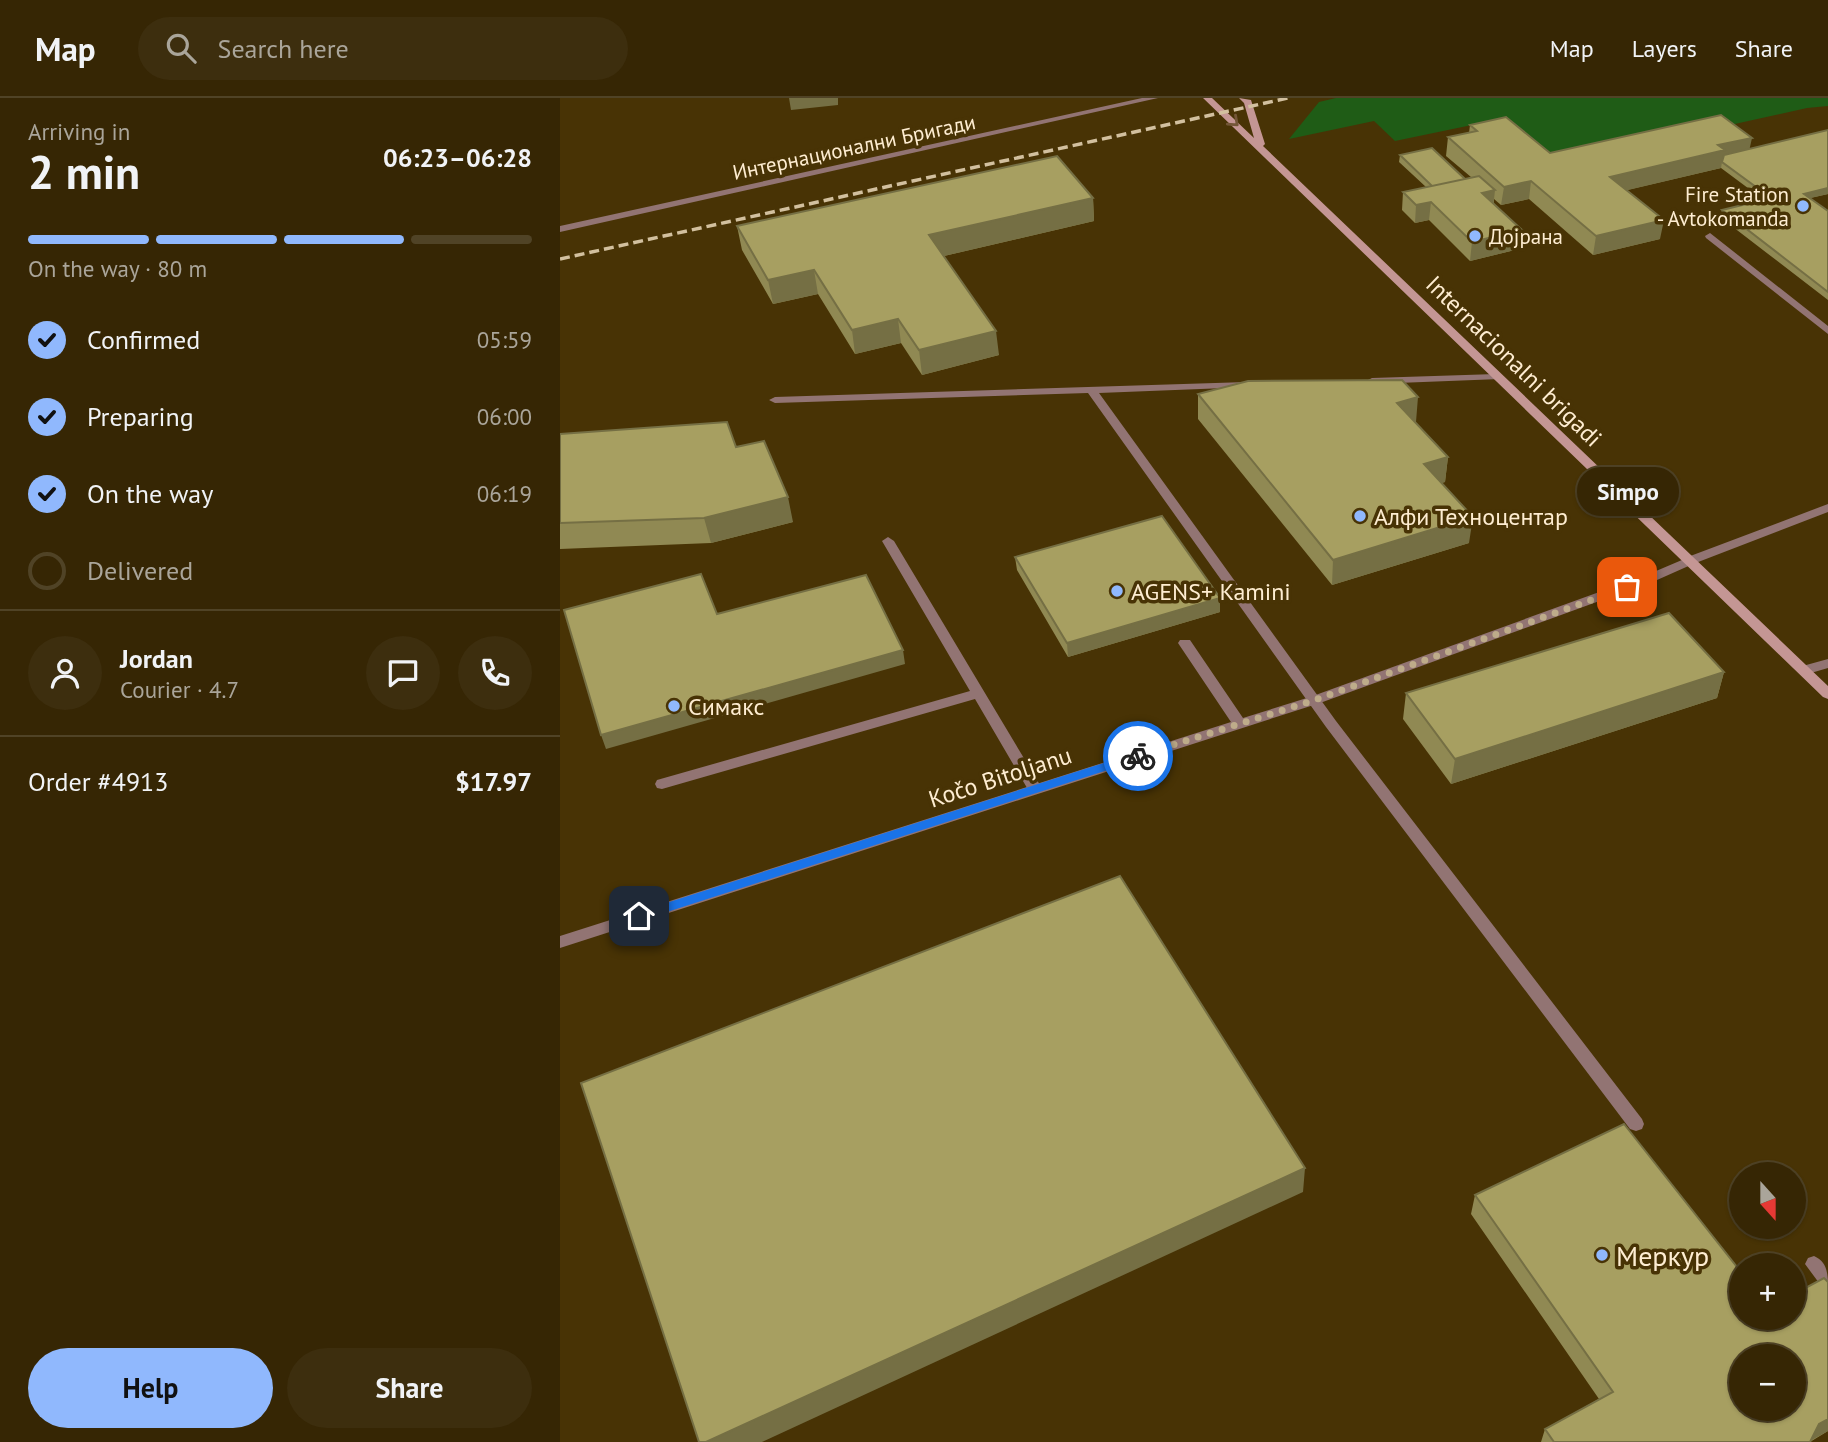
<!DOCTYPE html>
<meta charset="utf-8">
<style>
:root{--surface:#362604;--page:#3d2e0e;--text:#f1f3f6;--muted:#aaa59a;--line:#504326;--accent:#90b8fd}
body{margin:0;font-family:"PT Sans",sans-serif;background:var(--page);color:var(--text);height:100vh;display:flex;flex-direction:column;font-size:26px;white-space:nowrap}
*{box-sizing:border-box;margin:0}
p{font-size:23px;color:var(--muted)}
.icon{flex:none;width:38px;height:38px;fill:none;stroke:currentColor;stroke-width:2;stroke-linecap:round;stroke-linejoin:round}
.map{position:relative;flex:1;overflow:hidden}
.details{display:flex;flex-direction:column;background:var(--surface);width:560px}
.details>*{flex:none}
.needle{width:46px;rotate:159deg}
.buttons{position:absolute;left:1169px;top:1064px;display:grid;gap:14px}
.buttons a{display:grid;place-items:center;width:77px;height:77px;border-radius:50%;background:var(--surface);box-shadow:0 2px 5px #0004,0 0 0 2px var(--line);font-size:35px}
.pin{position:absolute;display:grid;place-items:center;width:60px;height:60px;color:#fff;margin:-30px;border-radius:14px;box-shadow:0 4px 10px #0006}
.courier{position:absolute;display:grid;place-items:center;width:70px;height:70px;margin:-35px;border:5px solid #1a73e8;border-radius:50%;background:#fff;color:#222;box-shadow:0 2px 9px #0007}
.bubble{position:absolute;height:49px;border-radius:24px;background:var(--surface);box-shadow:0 2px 5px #0004,0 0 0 2px var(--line);font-size:23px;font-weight:700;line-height:49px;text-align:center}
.overview em{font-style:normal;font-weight:700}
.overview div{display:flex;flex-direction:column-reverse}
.overview{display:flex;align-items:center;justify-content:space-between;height:119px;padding:0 28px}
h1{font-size:46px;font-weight:700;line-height:52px}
.bar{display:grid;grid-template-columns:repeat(4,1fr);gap:10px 7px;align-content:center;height:84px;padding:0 28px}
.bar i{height:9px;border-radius:5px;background:var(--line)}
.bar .selected{background:var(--accent)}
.bar p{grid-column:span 4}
.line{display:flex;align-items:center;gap:18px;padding:0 28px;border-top:2px solid var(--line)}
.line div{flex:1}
.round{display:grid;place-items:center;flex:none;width:74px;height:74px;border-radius:37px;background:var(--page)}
ol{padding:0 28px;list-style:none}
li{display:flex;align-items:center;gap:21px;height:77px}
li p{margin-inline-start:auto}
li .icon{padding:7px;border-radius:50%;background:var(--accent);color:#111;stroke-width:4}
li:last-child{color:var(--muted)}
li i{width:38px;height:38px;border:4px solid var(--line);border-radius:50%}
.primary-button{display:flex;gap:14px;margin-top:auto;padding:14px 28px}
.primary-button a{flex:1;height:80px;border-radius:42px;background:var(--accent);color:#111;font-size:28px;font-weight:700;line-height:80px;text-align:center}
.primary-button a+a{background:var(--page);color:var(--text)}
header{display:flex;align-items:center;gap:42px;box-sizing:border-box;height:98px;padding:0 35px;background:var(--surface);border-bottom:2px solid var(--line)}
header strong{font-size:33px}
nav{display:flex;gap:38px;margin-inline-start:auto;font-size:24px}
.search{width:490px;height:63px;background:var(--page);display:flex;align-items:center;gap:18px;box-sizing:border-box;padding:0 24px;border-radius:38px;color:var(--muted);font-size:26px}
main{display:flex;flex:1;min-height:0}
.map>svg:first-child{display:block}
.green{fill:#1f5c16}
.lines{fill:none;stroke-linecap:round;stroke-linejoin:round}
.lane{fill:#927473;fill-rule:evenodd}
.street{fill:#927473;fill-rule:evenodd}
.secondary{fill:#c49694;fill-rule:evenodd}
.rail{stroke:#d2c09f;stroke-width:3.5;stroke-dasharray:10 5;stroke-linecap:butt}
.wall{fill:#908953}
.shaded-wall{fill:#756f44}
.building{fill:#a79f61;stroke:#756f44;stroke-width:2;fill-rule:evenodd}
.oneway{stroke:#735637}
.route{fill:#1a73e8}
.done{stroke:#beac8a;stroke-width:7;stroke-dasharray:0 12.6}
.poi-dot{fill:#90b8fd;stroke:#483305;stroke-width:2.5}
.labels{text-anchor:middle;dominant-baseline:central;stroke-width:7;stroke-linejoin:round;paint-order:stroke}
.far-street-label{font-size:21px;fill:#feedd1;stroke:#483305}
.far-poi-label{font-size:21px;fill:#feedd1;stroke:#483305;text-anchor:end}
.street-label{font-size:24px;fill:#feedd1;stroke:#483305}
.poi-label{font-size:24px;fill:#feedd1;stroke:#483305;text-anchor:start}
.near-poi-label{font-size:28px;fill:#feedd1;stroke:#483305;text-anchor:start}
</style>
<header>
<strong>Map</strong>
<div class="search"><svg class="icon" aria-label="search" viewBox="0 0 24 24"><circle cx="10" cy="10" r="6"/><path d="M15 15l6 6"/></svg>Search here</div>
<nav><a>Map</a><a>Layers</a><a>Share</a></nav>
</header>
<main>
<section class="details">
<div class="overview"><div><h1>2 min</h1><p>Arriving in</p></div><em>06:23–06:28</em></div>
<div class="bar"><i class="selected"></i><i class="selected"></i><i class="selected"></i><i></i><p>On the way · 80 m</p></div>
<ol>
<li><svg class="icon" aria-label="check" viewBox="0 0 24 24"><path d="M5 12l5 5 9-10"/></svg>Confirmed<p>05:59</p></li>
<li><svg class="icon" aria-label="check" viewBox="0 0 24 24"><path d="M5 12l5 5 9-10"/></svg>Preparing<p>06:00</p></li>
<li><svg class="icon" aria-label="check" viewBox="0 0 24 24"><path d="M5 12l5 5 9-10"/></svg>On the way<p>06:19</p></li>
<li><i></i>Delivered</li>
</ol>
<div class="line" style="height:126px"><a class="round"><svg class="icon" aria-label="person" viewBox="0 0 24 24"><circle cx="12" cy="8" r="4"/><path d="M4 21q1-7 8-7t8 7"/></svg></a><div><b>Jordan</b><p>Courier · 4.7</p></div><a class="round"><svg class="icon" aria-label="chat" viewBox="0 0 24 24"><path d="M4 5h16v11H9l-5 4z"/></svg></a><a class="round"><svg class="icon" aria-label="phone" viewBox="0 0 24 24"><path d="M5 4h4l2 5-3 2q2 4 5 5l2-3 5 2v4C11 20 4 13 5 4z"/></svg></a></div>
<div class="line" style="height:91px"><div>Order #4913</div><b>$17.97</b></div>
<div class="primary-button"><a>Help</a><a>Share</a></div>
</section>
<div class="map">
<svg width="1268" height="1344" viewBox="0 0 1268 1344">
<rect width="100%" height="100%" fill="#483305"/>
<!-- green -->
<path class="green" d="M776 0H1268V8L1247 10 989 67 936 22 835 43 814 23 729 41 759 4Z"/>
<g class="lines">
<!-- lane -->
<path class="lane" d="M1150 135 1268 228V236L1146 140 1145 138Z
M936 276 942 279 940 281 812 286 806 283 812 280Z
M687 284 693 287 691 289 539 295 776 623 1082 1021 1084 1026 1082 1031 1076 1033 1070 1031 766 629 528 295 215 305 209 302 215 299Z
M1268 406V414L1133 466 1129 467 1123 463 1125 460Z
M328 439 334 443 480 687 482 691 480 695H470L415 601 102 691 97 690 95 686 97 682 410 593 322 443Z
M1254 1158C1268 1164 1268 1177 1268 1191L1262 1189 1245 1166 1248 1160Z"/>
<!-- street -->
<path class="street" d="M582 0H598L0 134V128Z
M1129 459 1133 460 1135 463 1133 466 1097 482 760 605 0 850V838L671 624 620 548 618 545 620 542H630L683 620 750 599 1089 476Z
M1268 561V570L1244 577 1237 572 1239 569Z"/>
<!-- secondary -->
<path class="secondary" d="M643 0H652L694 40 684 5 679 0 691 2 705 46 703 48 1268 588V601L1263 599Z"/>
<!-- rail -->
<path class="rail" d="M0 161 728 0"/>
</g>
<!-- wall -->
<path class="wall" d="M910 27 990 55 1189 51 1268 32V96L1250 100 1268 113V202L1160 119 1162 112 1204 102 1161 70 1067 92 1100 141 1033 157 969 101 941 107 934 101V106L962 132 959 151 910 163 869 122 855 125 842 112 843 94 866 89 839 64 840 57 905 81 911 79 886 58 888 39 909 35Z
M533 100 534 123 384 158 439 257 362 277 341 245 295 256 258 196 213 206 182 152 177 128Z
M638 296 856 324H855L888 359 885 384 881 385 909 445 772 487 638 321Z
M0 336 176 349 233 424 151 445 0 451Z
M455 459 660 500V514L508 559 457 472Z
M1164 574 1157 600 891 686 843 621 846 595Z
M915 1097 1268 1333 1250 1344H981L985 1331 1039 1301 911 1116Z"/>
<!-- shaded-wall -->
<path class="shaded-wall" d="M229 0H278V7L231 12Z
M1192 40 1188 58 1162 64 1161 70 1047 97 1050 79 1158 47Z
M971 83 969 101 941 107 944 89Z
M1268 90V96L1242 102 1244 96Z
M935 92 933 111 922 95Z
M533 100 534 123 371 161 369 137Z
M871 104 869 122 855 125 856 107Z
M1104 122 1100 141 1033 157 1036 138Z
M962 132 959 151 910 163 912 144Z
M254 172 258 196 213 206 208 182Z
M338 221 341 245 295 256 292 232Z
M436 233 439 257 362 277 359 252Z
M858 299 856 324 834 330 837 305Z
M888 359 885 384 861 391 864 366Z
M228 399 233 424 151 445 144 420Z
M913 419 909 445 772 487 773 462Z
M660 500V514L508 559 507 545Z
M343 552 345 566 46 651 41 637Z
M1164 574 1157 600 891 686 895 661Z
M745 1070 743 1094 202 1344H146Z
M1268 1321V1333L1250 1343 1259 1326Z"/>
<!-- building -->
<path class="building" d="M1161 17 1192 40 1158 47 1165 52 1050 79 1104 122 1036 138 971 83 944 89 888 39 917 33 910 27 946 19 990 55Z
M1268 32V90L1244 96 1268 113V194L1162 112 1211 100 1162 64 1164 57Z
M872 50 905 81 872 88 840 57Z
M497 58 533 100 369 137 436 233 359 252 338 221 292 232 254 172 208 182 177 128Z
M919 78 935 92 922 95 962 132 912 144 871 104 856 107 843 94Z
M842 282 858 299 837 305 888 359 864 366 913 419 773 462 638 296 688 283Z
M167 324 176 349 204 343 228 399 144 420 0 425V336Z
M602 418 660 500 507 545 455 459Z
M141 476 157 516 306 477 343 552 41 637 4 512Z
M1109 515 1164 574 895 661 846 595Z
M560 778 745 1070 146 1344H139L21 985Z
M1064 1026 1181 1174V1220H1234V1196L1264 1180 1268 1184V1321L1259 1326 1250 1344H994L985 1331 1053 1294 915 1097ZM1181 1258H1234V1311H1181Z"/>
<!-- one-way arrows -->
<defs><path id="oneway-chevron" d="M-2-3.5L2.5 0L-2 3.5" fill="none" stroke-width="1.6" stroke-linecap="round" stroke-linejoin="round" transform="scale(1.75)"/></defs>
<use class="oneway" href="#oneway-chevron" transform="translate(674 24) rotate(42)"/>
<!-- route -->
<path class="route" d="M578 654 583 658 582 661 79 823 73 818 75 815Z"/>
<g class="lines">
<!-- done -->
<path class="done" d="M578 658 755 602 1067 489"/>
</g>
<!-- markers -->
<g class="poi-dot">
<circle cx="1243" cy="108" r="7"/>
<circle cx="915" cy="138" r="7"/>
<circle cx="800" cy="418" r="7"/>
<circle cx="557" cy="493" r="7"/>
<circle cx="114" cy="608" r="7"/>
<circle cx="1042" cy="1157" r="7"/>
</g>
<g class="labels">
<!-- far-street labels -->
<g class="far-street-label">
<text transform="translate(294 49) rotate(-12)">Интернационални Бригади</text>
</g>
<!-- far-poi labels -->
<g class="far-poi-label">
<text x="1229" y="96">Fire Station<tspan x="1229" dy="24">- Avtokomanda</tspan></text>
<text x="929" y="138" text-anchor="start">Дојрана</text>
</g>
<!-- street labels -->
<g class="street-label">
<text transform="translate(954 263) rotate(44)">Internacionalni brigadi</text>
<text transform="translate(440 679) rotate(-18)">Kočo Bitoljanu</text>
</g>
<!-- poi labels -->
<g class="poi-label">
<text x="814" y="418">Алфи Техноцентар</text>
<text x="571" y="493">AGENS+ Kamini</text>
<text x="128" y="608">Симакс</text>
</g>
<!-- near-poi labels -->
<g class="near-poi-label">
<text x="1056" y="1157">Меркур</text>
</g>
</g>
</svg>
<div class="buttons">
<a><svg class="needle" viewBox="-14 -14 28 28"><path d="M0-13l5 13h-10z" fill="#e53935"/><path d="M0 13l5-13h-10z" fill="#aaa59a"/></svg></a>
<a>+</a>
<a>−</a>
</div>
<div class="pin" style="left:1067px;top:489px;background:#ea580c"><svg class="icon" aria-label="bag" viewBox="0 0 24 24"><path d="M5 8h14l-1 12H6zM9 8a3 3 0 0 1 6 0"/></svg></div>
<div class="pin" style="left:79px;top:818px;background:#1f2937"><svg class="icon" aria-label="home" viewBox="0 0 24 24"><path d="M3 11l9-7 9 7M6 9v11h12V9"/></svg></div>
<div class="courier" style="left:578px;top:658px"><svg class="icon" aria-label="bike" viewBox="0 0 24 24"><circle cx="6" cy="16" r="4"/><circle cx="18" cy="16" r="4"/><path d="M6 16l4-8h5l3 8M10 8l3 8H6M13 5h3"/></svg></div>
<div class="bubble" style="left:1017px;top:369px;width:102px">Simpo</div>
</div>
</main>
